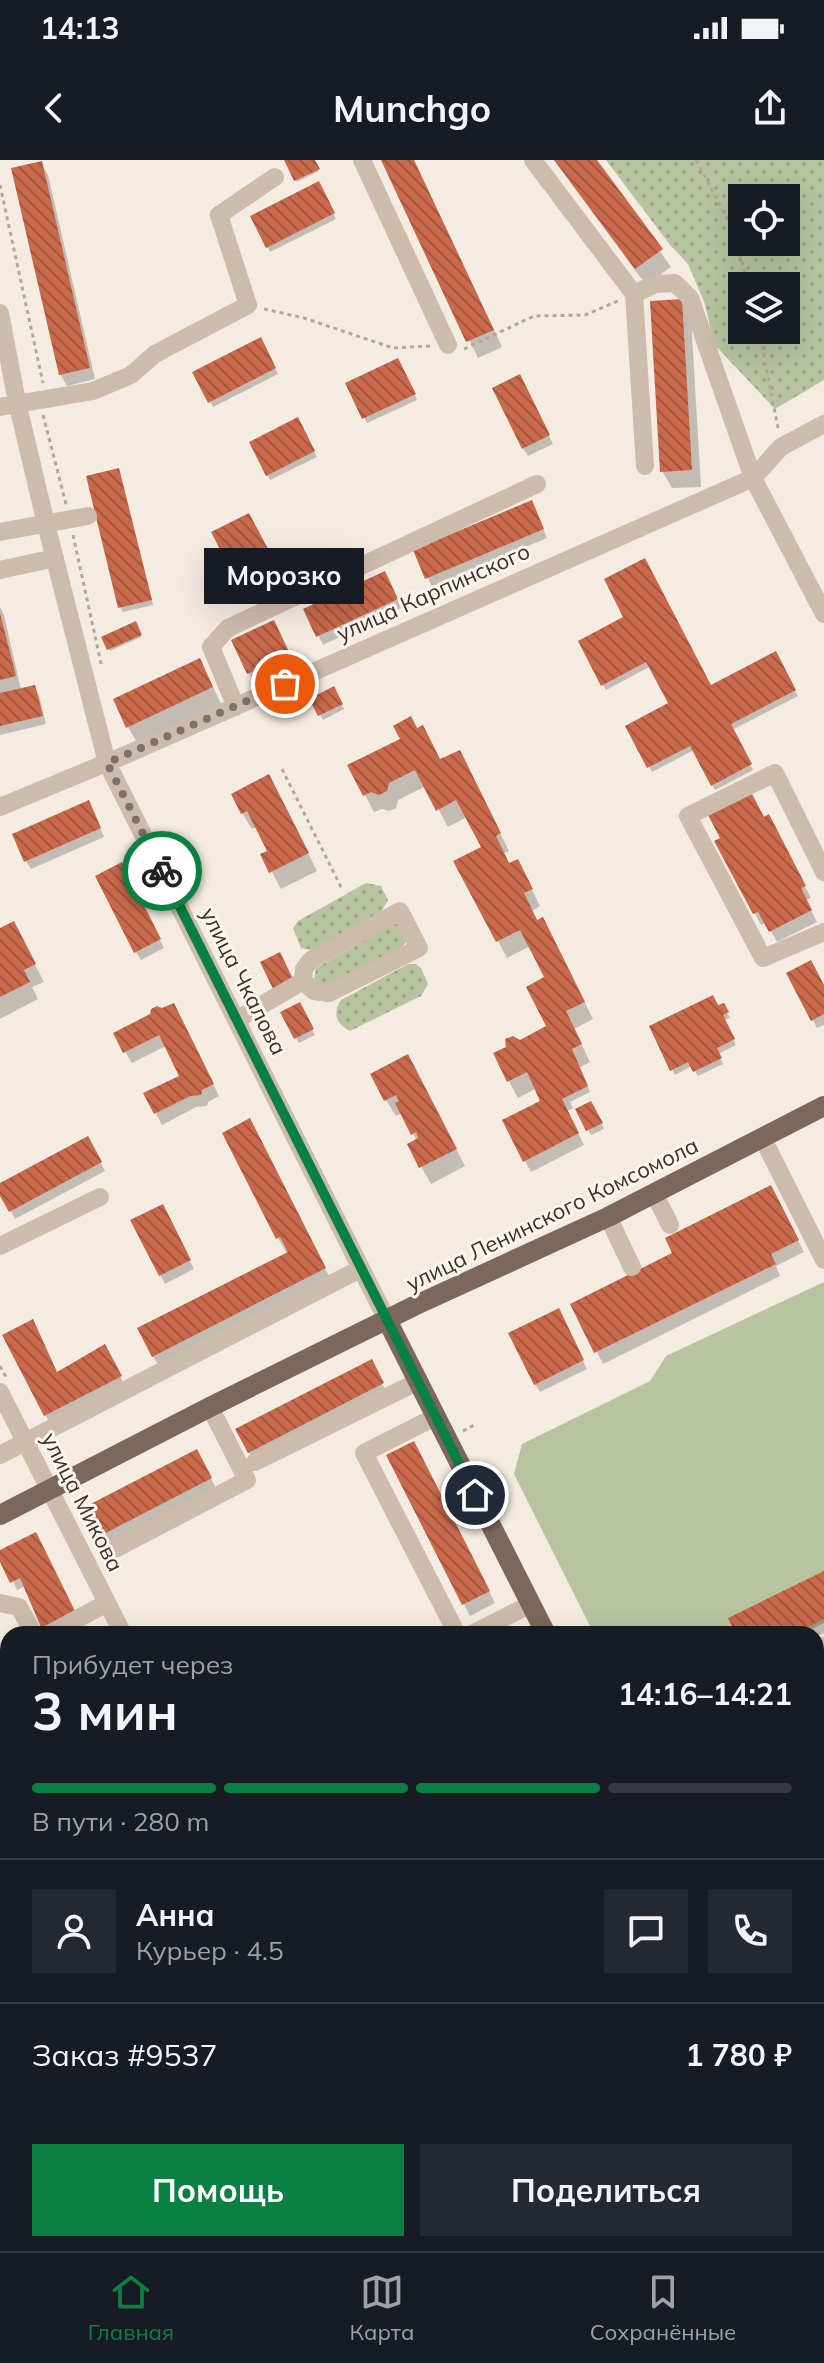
<!DOCTYPE html>
<html lang="ru">
<meta charset="utf-8">
<style>
:root{--surface:#171b24;--page:#242831;--text:#f1f3f6;--muted:#9ea1a6;--line:#363941;--accent:#0b8043}
body{margin:0;font-family:Mulish,sans-serif;background:var(--page);color:var(--text);height:100vh;display:flex;flex-direction:column;font-size:30px;white-space:nowrap}
*{box-sizing:border-box;margin:0}
p{font-size:26px;color:var(--muted)}
.icon{flex:none;width:44px;height:44px;fill:none;stroke:currentColor;stroke-width:2;stroke-linecap:round;stroke-linejoin:round}
.map{position:relative;flex:1;overflow:hidden}
.sheet{position:absolute;left:0px;top:1466px;width:824px;height:626px;display:flex;flex-direction:column;background:var(--surface);border-radius:24px 24px 0 0;box-shadow:0 8px 32px #0002}
.sheet>*{flex:none}
.controls{position:absolute;left:728px;top:24px;display:grid;gap:16px}
.controls a{display:grid;place-items:center;width:72px;height:72px;border-radius:0px;background:var(--surface);box-shadow:0 8px 32px #0002;font-size:40px}
.pin{position:absolute;display:grid;place-items:center;width:68px;height:68px;color:#fff;margin:-34px;border:4px solid #fff;border-radius:50%;box-shadow:0 2px 8px #0007}
.courier{position:absolute;display:grid;place-items:center;width:80px;height:80px;margin:-40px;border:6px solid #0b8043;border-radius:50%;background:#fff;color:#222;box-shadow:0 2px 10px #0007}
.bubble{position:absolute;height:56px;border-radius:0px;background:var(--surface);box-shadow:0 8px 32px #0002;font-size:26px;font-weight:700;line-height:56px;text-align:center}
.overview em{font-style:normal;font-weight:700}
.overview div{display:flex;flex-direction:column-reverse}
.overview{display:flex;align-items:center;justify-content:space-between;height:136px;padding:0 32px}
h1{font-size:52px;font-weight:700;line-height:60px}
.bar{display:grid;grid-template-columns:repeat(4,1fr);gap:12px 8px;align-content:center;height:96px;padding:0 32px}
.bar i{height:10px;border-radius:6px;background:var(--line)}
.bar .current{background:var(--accent)}
.bar p{grid-column:span 4}
.line{display:flex;align-items:center;gap:20px;padding:0 32px;border-top:2px solid var(--line)}
.line div{flex:1}
.round{display:grid;place-items:center;flex:none;width:84px;height:84px;border-radius:0px;background:var(--page)}
.cta{display:flex;gap:16px;margin-top:auto;padding:16px 32px}
.cta a{flex:1;height:92px;border-radius:0px;background:var(--accent);color:#fff;font-size:32px;font-weight:700;line-height:92px;text-align:center}
.cta a+a{background:var(--page);color:var(--text)}
.status{display:flex;justify-content:space-between;align-items:center;height:56px;padding:0 40px;background:var(--surface);direction:ltr}
.status svg{height:22px;fill:currentColor}
header{display:flex;justify-content:space-between;align-items:center;height:104px;padding:0 32px;background:var(--surface);font-size:36px;font-weight:700}
.tabs{display:flex;justify-content:space-around;align-items:center;height:112px;border-top:2px solid var(--line);background:var(--surface);font-size:22px;color:var(--muted)}
.tabs a{display:grid;justify-items:center;gap:4px}
.tabs .current{color:var(--accent)}
.map>svg:first-child{display:block}
.grass{fill:url(#grass-dots);fill-rule:evenodd}
.garden{fill:#b8c4a0}
.shadow{fill:#0003}
.building{fill:url(#building-back-hatch)}
.lines{fill:none;stroke-linecap:round;stroke-linejoin:round}
.path{stroke:#b9a596;stroke-width:3;stroke-dasharray:4 4;stroke-linecap:butt}
.minor{stroke:#cdbbac;stroke-width:18}
.major{stroke:#7d675c;stroke-width:20}
.done{stroke:#7c716b;stroke-width:8;stroke-dasharray:0 14.4}
.route{stroke:#0b8043;stroke-width:10}
.labels{text-anchor:middle;dominant-baseline:central;stroke-width:6;stroke-linejoin:round;paint-order:stroke}
.street-label{font-size:22px;fill:#3b302b;stroke:#fbf5ee}
</style>
<div class="status"><b>14:13</b><svg viewBox="0 0 49 12"><path d="M0 12V9h3v3zM5 12V6h3v6zM10 12V3h3v9zM15 12V0h3v12zM26 1h20v11H26zM47 4h2v5h-2z"/></svg></div>
<header><svg class="icon" aria-label="back" viewBox="0 0 24 24"><path d="M15 5l-7 7 7 7"/></svg>Munchgo<svg class="icon" aria-label="share" viewBox="0 0 24 24"><path d="M12 15V3M7 8l5-5 5 5M5 13v7h14v-7"/></svg></header>
<div class="map">
<svg width="824" height="2091" viewBox="0 0 824 2091">
<defs>
<pattern id="grass-dots" width="8" height="8" patternUnits="userSpaceOnUse" patternTransform="scale(2)"><rect width="8" height="8" fill="#b8c4a0"/><path d="M2 2h.1M6 6h.1" fill="none" stroke="#97a083" stroke-width="1.8" stroke-linecap="round"/></pattern>
<pattern id="building-back-hatch" width="6" height="6" patternUnits="userSpaceOnUse" patternTransform="scale(2)"><rect width="6" height="6" fill="#c8694b"/><path d="M-1 5l2 2M0 0l6 6M5-1l2 2" fill="none" stroke="#a4573f"/></pattern>
</defs>
<rect width="100%" height="100%" fill="#f4ebe1"/>
<!-- grass -->
<path class="grass" d="M606 0H824V220L775 249 714 184 705 144 688 104 670 85ZM742 38H786V82H742ZM742 126H786V170H742Z
M366 723 381 726 388 740 381 752 312 790 301 788 293 768 298 761Z
M394 764H400L409 779 402 787 336 823 321 825 314 820 316 808Z
M408 804H416L421 808 428 824 421 836 350 871C336 864 332 853 341 840Z
M492 2084H600L592 2088 593 2091H479Z
M634 2084H704L701 2091H638Z"/>
<!-- garden -->
<path class="garden" d="M824 1122V1463L802 1474H594L514 1314 522 1284 650 1221 666 1196Z
M824 1506V1669L816 1653V1510Z"/>
<!-- shadow -->
<path class="shadow" d="M286 0H314L319 11 297 22Z
M383 0H414L502 187 478 198Z
M554 0H595L671 107 646 125Z
M41 4 48 15 95 219 67 226 60 214Z
M318 24 336 59 270 92 253 57Z
M681 141 691 158 701 327 672 328 662 311Z
M260 180 278 214 213 247 195 212Z
M398 200 417 240 367 263 348 224Z
M523 225 553 284 528 296 523 288Z
M298 260 317 297 270 320 252 283Z
M118 310 153 445 123 452 120 447Z
M536 351 547 378 432 427 416 391Z
M248 355 276 408 241 426 213 373Z
M389 421 401 448 323 485 306 450Z
M0 447 4 455 21 530 34 527 39 535 46 564 0 575Z
M626 458 710 527 775 494 798 536 732 570 753 610 715 630 694 590 652 612 627 567 671 544 651 506 606 530 580 481Z
M135 463 141 477 110 491 103 478Z
M277 468 291 500 252 518 249 513Z
M209 518 221 544 138 584 128 567Z
M334 529 344 549 323 560 312 540Z
M440 602 468 609 509 691 504 693 510 705 526 718 540 746 532 751 538 762 552 776 593 859 574 869 590 902 579 908 590 932 570 942 573 948 567 951 584 985 531 1012 525 1001 542 941 537 928 518 938 509 921 520 882 549 867 547 818 530 786 507 798 456 702 483 688 467 657 448 667 426 626 398 640 396 648 389 651 382 649 374 652 350 606Z
M278 634 317 711 281 729 263 695 270 692 257 667 252 669 242 653Z
M93 651 104 677 31 709 26 701Z
M764 659 774 668 811 738 806 740 817 762 777 782 766 762 761 765 717 682Z
M126 713 164 788 141 800 136 792Z
M0 771 23 781 44 822 32 827 38 839 0 859Z
M824 828V865L817 868 813 860Z
M299 845 315 875 299 883 283 853Z
M723 845 730 858 724 860 736 885 718 894 723 904 698 916 692 906 675 915 651 867Z
M179 856 219 936 208 942 207 946 196 947 162 965 146 934 181 917 166 886 132 903 125 892Z
M417 914 465 1006 431 1024 409 985 417 981 402 953 396 956 386 940Z
M591 943 604 969 591 975 577 950Z
M259 978 334 1126 163 1213 153 1196 287 1094 278 1078Z
M87 979 105 1011 15 1059 0 1031V1025Z
M777 1039 804 1092 776 1106 780 1116 603 1204 573 1145Z
M167 1054 194 1109 165 1124 133 1061Z
M563 1159 587 1209 540 1232 535 1224Z
M5 1175 57 1215 104 1187 125 1225 50 1264Z
M375 1211 387 1233 256 1303 249 1292Z
M420 1295 495 1443 470 1456 388 1296Z
M203 1303 217 1330 102 1389 82 1351Z
M36 1375 26 1426 17 1430 0 1392Z
M824 1413V1473L816 1477V1474H738Z
M8 1798V1851L0 1855V1802Z"/>
<!-- building -->
<path class="building" d="M284 0H315L320 9 294 21Z
M381 0H414L494 170 466 182Z
M554 0H597L663 89 635 109Z
M42 1 90 208 59 215 11 8Z
M319 21 335 53 266 88 250 56Z
M682 139 692 310 660 312 650 141Z
M261 177 276 208 208 243 192 212Z
M398 198 416 234 362 259 345 223Z
M520 214 550 275 522 289 492 228Z
M298 257 315 291 266 316 249 282Z
M119 308 152 440 118 448 86 316Z
M532 340 544 369 425 419 413 390Z
M249 353 275 402 237 422 211 372Z
M645 398 711 525 776 491 796 530 731 564 752 604 711 626 690 586 647 608 625 566 668 543 646 502 601 526 578 481 623 457 604 419Z
M385 411 398 439 316 477 303 449Z
M0 453 16 516 0 520Z
M274 460 290 494 247 514 231 480Z
M136 461 142 475 107 490 101 477Z
M200 498 213 527 126 568 113 539Z
M35 525 43 556 0 566V533Z
M334 526 343 544 318 556 309 539Z
M411 556 417 568 423 565 440 599 460 590 501 673 496 676 509 703 518 699 533 729 524 733 537 760 543 757 585 842 566 851 582 884 572 889 588 926 562 939 579 973 523 1002 502 960 540 941 527 912 507 922 493 893 506 887 505 879 513 876 520 880 546 866 526 827 544 817 520 770 496 782 453 701 481 687 456 640 436 651 415 610 389 623 387 631 379 635 371 632 363 636 347 605 400 579 393 566Z
M269 614 309 693 269 713 260 694 267 691 247 651 241 654 231 634Z
M751 632 764 657 769 654 806 726 801 728 812 750 769 772 758 752 753 754 714 681 720 678 708 655Z
M89 640 101 668 24 702 12 674Z
M122 702 161 779 134 793 95 716Z
M14 761 36 804 24 810 30 822 0 837V768Z
M280 792 293 819 273 829 260 802Z
M811 800 824 825V854L811 861 786 813Z
M713 835 718 845 724 843 729 852 723 855 735 879 717 888 722 898 693 912 688 902 670 911 649 866Z
M300 842 314 869 294 879 280 852Z
M174 843 214 924 202 930 201 935 190 936 154 954 143 933 179 916 159 875 123 893 113 873 150 854 151 849 157 846 162 848Z
M408 894 457 989 419 1008 407 984 418 978 416 972 411 975 395 943 399 941 396 935 384 941 370 914Z
M591 941 603 963 586 971 575 949Z
M250 958 326 1108 152 1197 137 1168 288 1092 280 1077 276 1079 222 973Z
M88 976 102 1002 9 1052 0 1036V1023Z
M771 1025 799 1080 771 1094 776 1104 594 1193 570 1144 672 1093 665 1078Z
M163 1044 191 1100 159 1116 130 1060Z
M559 1148 584 1200 534 1225 508 1173Z
M33 1159 57 1212 105 1184 122 1216 44 1256 2 1175Z
M372 1199 384 1223 248 1293 235 1269Z
M414 1281 490 1431 462 1445 386 1295Z
M197 1289 212 1318 94 1379 79 1350Z
M36 1372 77 1455 43 1472 20 1418 10 1423 0 1402V1390Z
M824 1411V1459L793 1474H736L728 1458Z
M8 1619V1673L0 1657V1623Z
M816 1772 824 1787V1891L816 1876Z
M8 1796V1845L0 1849V1800Z
M8 1923V1986L0 1971V1927Z
M57 2084H102L106 2091H61Z"/>
<g class="lines">
<!-- path -->
<path class="path" d="M696 0 735 73 748 126
M0 25 43 223
M264 149 304 158 393 188 430 186
M759 170 778 268
M464 189 534 156 585 155 618 141
M43 255 66 344
M73 375 102 508
M282 609 342 729
M0 1206 6 1217
M463 1271 474 1265
M0 2032 8 2028
M341 2084 344 2091
M706 2091 709 2084"/>
<!-- minor -->
<path class="minor" d="M362 0 448 185
M533 0 634 134 645 306
M634 134 655 124 675 123 690 138 753 318 824 454
M0 153 17 242 46 364 107 603 387 1160
M0 247 93 231 131 215 155 194 248 145 219 55 275 17
M0 372 88 356
M0 410 55 398
M236 547 211 487 228 468 537 324
M0 647 123 596 753 318 781 287 824 264
M824 712 775 613 688 656 763 798 824 772
M236 860 303 821 314 831 329 833 419 788 400 751 311 800 304 809 303 821
M762 977 824 1100
M654 1033 670 1065
M608 1057 632 1107
M0 1086 100 1037
M0 1232 123 1474
M435 1257 364 1293 457 1474
M0 1295 360 1109
M255 1302 417 1222
M113 1390 247 1320 210 1247
M0 1443 19 1447 34 1474
M49 1474 107 1443
M472 1474 531 1444
M816 1490 824 1486
M0 1786 8 1782
M816 1996 824 1991
M433 2084 437 2091
M450 2091 464 2084"/>
<!-- major -->
<path class="major" d="M387 1160 546 1474
M0 1355 210 1247 414 1146 608 1057 824 946
M816 2005 824 2021"/>
</g>
<g class="lines">
<!-- done -->
<path class="done" d="M162 711 107 603 285 524"/>
<!-- route -->
<path class="route" d="M162 711 475 1335"/>
</g>
<g class="labels">
<!-- street labels -->
<g class="street-label">
<text transform="translate(433 432) rotate(-24)">улица Карпинского</text>
<text transform="translate(244 821) rotate(63)">улица Чкалова</text>
<text transform="translate(552 1054) rotate(-26)">улица Ленинского Комсомола</text>
<text transform="translate(83 1342) rotate(63)">улица Микова</text>
</g>
</g>
</svg>
<div class="controls">
<a><svg class="icon" aria-label="locate" viewBox="0 0 24 24"><circle cx="12" cy="12" r="6"/><path d="M12 2v4M12 18v4M2 12h4M18 12h4"/></svg></a>
<a><svg class="icon" aria-label="layers" viewBox="0 0 24 24"><path d="M12 4l9 5-9 5-9-5zM3 14l9 5 9-5"/></svg></a>
</div>
<div class="pin" style="left:285px;top:524px;background:#ea580c"><svg class="icon" aria-label="bag" viewBox="0 0 24 24"><path d="M5 8h14l-1 12H6zM9 8a3 3 0 0 1 6 0"/></svg></div>
<div class="pin" style="left:475px;top:1335px;background:#1f2937"><svg class="icon" aria-label="home" viewBox="0 0 24 24"><path d="M3 11l9-7 9 7M6 9v11h12V9"/></svg></div>
<div class="courier" style="left:162px;top:711px"><svg class="icon" aria-label="bike" viewBox="0 0 24 24"><circle cx="6" cy="16" r="4"/><circle cx="18" cy="16" r="4"/><path d="M6 16l4-8h5l3 8M10 8l3 8H6M13 5h3"/></svg></div>
<div class="bubble" style="left:204px;top:388px;width:160px">Морозко</div>
<section class="sheet">
<div class="overview"><div><h1>3 мин</h1><p>Прибудет через</p></div><em>14:16–14:21</em></div>
<div class="bar"><i class="current"></i><i class="current"></i><i class="current"></i><i></i><p>В пути · 280 m</p></div>
<div class="line" style="height:144px"><a class="round"><svg class="icon" aria-label="person" viewBox="0 0 24 24"><circle cx="12" cy="8" r="4"/><path d="M4 21q1-7 8-7t8 7"/></svg></a><div><b>Анна</b><p>Курьер · 4.5</p></div><a class="round"><svg class="icon" aria-label="chat" viewBox="0 0 24 24"><path d="M4 5h16v11H9l-5 4z"/></svg></a><a class="round"><svg class="icon" aria-label="phone" viewBox="0 0 24 24"><path d="M5 4h4l2 5-3 2q2 4 5 5l2-3 5 2v4C11 20 4 13 5 4z"/></svg></a></div>
<div class="line" style="height:104px"><div>Заказ #9537</div><b>1 780 ₽</b></div>
<div class="cta"><a>Помощь</a><a>Поделиться</a></div>
</section>
</div>
<nav class="tabs">
<a class="current"><svg class="icon" aria-label="home" viewBox="0 0 24 24"><path d="M3 11l9-7 9 7M6 9v11h12V9"/></svg>Главная</a>
<a><svg class="icon" aria-label="map" viewBox="0 0 24 24"><path d="M3 6l6-2 6 2 6-2v14l-6 2-6-2-6 2zM9 4v14M15 6v14"/></svg>Карта</a>
<a><svg class="icon" aria-label="saved" viewBox="0 0 24 24"><path d="M7 4h10v16l-5-4-5 4z"/></svg>Сохранённые</a>
</nav>
